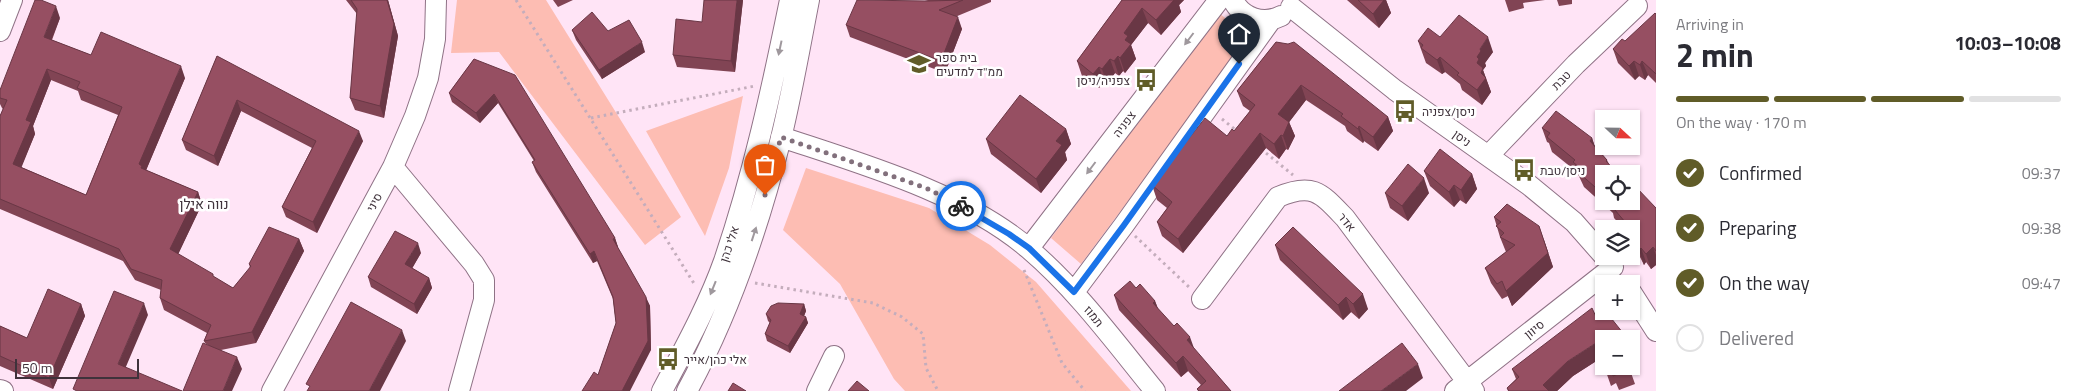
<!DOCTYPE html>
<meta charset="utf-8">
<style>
:root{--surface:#fff;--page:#f7f7f7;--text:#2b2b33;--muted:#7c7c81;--line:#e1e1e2;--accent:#605c28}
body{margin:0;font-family:"Titillium Web",Heebo,sans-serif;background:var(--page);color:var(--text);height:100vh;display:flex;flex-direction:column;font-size:19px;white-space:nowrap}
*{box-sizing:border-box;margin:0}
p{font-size:16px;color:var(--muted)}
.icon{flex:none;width:28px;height:28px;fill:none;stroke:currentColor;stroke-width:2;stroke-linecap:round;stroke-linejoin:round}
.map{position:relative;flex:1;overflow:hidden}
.drawer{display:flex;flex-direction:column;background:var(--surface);width:425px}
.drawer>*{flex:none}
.needle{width:32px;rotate:112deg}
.controls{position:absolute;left:1595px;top:110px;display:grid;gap:10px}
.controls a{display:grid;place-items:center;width:45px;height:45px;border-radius:0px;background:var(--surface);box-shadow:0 1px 4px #0004;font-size:25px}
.scale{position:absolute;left:15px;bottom:12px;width:124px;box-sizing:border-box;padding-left:5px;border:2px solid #3f323b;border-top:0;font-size:14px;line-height:18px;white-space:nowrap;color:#3f323b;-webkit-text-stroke:4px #fff;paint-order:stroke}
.pin{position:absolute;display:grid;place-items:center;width:42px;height:42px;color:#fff;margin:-51px -21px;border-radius:50% 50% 50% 0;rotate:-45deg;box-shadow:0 0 5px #0007}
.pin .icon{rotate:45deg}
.courier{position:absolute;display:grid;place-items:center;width:50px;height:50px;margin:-25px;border:4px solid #1a73e8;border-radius:50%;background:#fff;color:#222;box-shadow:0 1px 6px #0007}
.head em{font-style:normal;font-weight:700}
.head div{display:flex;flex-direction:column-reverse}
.head{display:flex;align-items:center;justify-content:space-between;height:85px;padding:0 20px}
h1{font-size:32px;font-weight:700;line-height:38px}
.bar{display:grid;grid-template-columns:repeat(4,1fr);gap:8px 5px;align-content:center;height:60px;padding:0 20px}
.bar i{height:6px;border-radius:4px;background:var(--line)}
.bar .on{background:var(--accent)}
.bar p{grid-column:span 4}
ol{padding:0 20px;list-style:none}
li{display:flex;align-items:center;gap:15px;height:55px}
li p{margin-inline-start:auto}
li .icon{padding:5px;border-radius:50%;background:var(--accent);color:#fff;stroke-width:4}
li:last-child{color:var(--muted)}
li i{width:28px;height:28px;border:2px solid var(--line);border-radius:50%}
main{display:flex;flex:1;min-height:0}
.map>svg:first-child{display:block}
.green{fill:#fdbdb3}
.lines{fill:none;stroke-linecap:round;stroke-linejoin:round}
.minor-casing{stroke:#8f7286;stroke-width:22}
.path{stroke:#c4adbc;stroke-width:3;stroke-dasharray:2.5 4;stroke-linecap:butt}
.minor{stroke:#fff;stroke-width:20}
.wall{fill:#814454;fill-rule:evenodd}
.shaded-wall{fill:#693745}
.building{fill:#964f62;stroke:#693745;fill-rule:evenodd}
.oneway{fill:#9f989d}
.done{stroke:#82707c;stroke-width:5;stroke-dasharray:0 9}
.route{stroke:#1a73e8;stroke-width:6}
.labels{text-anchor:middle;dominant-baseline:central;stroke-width:5;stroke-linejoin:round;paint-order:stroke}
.poi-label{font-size:12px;fill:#3f323b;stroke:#fff;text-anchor:start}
.street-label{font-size:12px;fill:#3f323b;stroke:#fff}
.neighbourhood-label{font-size:14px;fill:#3f323b;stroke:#fff}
</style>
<main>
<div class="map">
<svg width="1656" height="391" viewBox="0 0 1656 391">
<rect width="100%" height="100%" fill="#ffe4f6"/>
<!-- green -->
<path class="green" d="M457 0H546L681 217 645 245 499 52 451 53Z
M1219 13 1250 38 1081 264 1051 238Z
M743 96 729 168 705 236 646 131Z
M806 168 929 208 990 245 1036 282 1131 391H905L894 379 840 284 783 230Z"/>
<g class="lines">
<defs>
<path id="minor" d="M1233 0C1242 18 1263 25 1281 16
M1291 7 1395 90 1529 185 1574 222 1604 256
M0 31 12 0
M781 137C862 164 964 193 1029 249 1077 290 1115 342 1155 391
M1488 156 1576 64 1637 6
M393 167 474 264 484 280V300L459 391
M1029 248 1219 0
M1074 292 1124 225 1271 20
M1631 292 1656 331
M1202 299 1278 197C1313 182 1321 193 1345 218L1474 391
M0 390 3 391
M272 391 393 167 415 116 428 78 435 39 436 0
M662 391C684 349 708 306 724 261 753 176 772 88 790 0
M687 391C730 312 759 226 781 138 792 93 800 46 809 0
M817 391 834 356
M1455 391 1613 267"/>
</defs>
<!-- minor casing -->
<use href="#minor" class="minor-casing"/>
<!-- path -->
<path class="path" d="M516 0 695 285
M591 118 755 86
M1222 119 1238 132
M1261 149 1293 175
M1135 236 1189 287
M1024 270 1062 363 1085 391
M755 283 873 303 902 317 923 334 926 368 938 391"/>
<!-- minor -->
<use href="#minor" class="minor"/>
</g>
<!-- wall -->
<path class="wall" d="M346 0H388L398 36 384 118 355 110 350 98 357 14Z
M553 0H573L558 7Z
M743 0 735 72 677 67 673 55 702 22Z
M928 0H991V2L955 17 962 29 945 73 850 37 846 25Z
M1122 0H1184L1179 5 1181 12 1161 35 1148 23 1131 45 1136 59 1125 73 1123 71 1119 76 1115 73 1107 84 1104 81 1099 88 1082 76 1077 61Z
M1347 0H1386L1391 13 1379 28Z
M1505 0H1545L1523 3 1524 8 1509 12Z
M1557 0H1572V4L1559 6Z
M1656 14V83L1648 75 1645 80 1639 76 1635 80 1618 63 1613 49 1625 41Z
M60 18 52 40 91 55 185 78 146 170 198 192 202 204 178 254 214 277 233 288 250 268 249 264 299 239 304 251 256 343 221 350 242 369 205 343 204 341 207 333 164 310 160 298 161 290 135 280 123 261 0 209V116L3 109 2 108 0 104V90ZM51 80 78 91 81 100 118 115 86 195 21 167 35 134 33 126Z
M572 30 608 31 645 52 602 79 576 40Z
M1440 37 1493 52 1485 63 1486 66 1483 70 1491 92 1482 105 1462 90 1460 84 1445 72 1442 74 1426 63 1418 41Z
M1276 42 1388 117 1393 131 1378 151 1364 141 1363 143 1347 131 1345 126 1306 100 1289 122 1295 136 1288 150 1286 149 1279 159 1266 148 1183 253 1162 236 1157 222 1167 208 1157 200 1152 185 1234 131 1250 111 1243 106 1237 91Z
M217 56 363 141 317 233 286 217 282 207 312 148 241 111 218 166 186 150 182 140Z
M474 59 615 238 618 247V248L650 306 651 350 598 375 616 323 613 299 597 261 593 263 536 172 532 162 534 161 498 103 480 123 452 102 449 93Z
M1542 128 1592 138 1595 147 1607 160 1609 164 1604 174V201H1631L1656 208V265L1651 269 1646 262 1644 265 1636 249 1631 238V229H1624L1614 218 1613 213 1584 187 1577 172 1552 152 1549 143 1547 142Z
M1066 129 1071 144 1065 152 1067 160 1041 193 991 154 986 139Z
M1424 171 1472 174 1477 189 1466 204 1460 200 1454 207 1430 186Z
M1385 193H1429L1408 221 1390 208Z
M1494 217 1544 240 1553 267 1512 306 1508 296 1502 299 1491 283 1485 268 1506 252 1500 237Z
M1275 245 1368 309 1359 319 1351 312 1343 320 1280 260Z
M421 253 412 268 429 278 432 288 417 314 371 287 368 277Z
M1136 288 1155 301 1158 309 1231 391H1198L1197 389 1201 385 1188 371 1181 377 1119 310 1114 295Z
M81 304 85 316 53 389 0 366V326L27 338Z
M804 304 806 311 804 316 806 317 808 323 790 353 767 341 765 334 770 323 768 321 766 314Z
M1631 352 1636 364 1631 366Z
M1601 358 1573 376 1557 391H1508L1507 388 1516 379 1512 369Z
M1604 366H1630L1629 367 1635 384 1619 390 1616 383 1611 386Z"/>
<!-- shaded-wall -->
<path class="shaded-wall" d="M387 0H388L398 36 384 118 380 106Z
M737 0H743L735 72 731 61Z
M1174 0H1184L1179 5 1181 12 1161 35 1156 20Z
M1381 0H1386L1391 13 1379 28 1373 14Z
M56 6 60 18 48 48 44 37Z
M1142 8 1148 23 1131 45 1136 59 1125 73 1120 58 1124 33Z
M958 17 962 29 945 73 941 61Z
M1488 37 1493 52 1485 63 1486 66 1483 70 1491 92 1482 105 1477 90V57L1480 49Z
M642 42 645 52 602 79 599 70Z
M1118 56 1123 71 1119 76 1114 61Z
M1440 57 1445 72 1442 74 1437 60Z
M1110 59 1115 73 1107 84 1102 69Z
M1634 61 1639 76 1635 80 1629 66Z
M1642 61 1648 75 1645 80 1640 65Z
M181 66 185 78 145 173 139 164Z
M1099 67 1104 81 1099 88 1093 74Z
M47 69 51 80 33 126 35 134 18 176 13 164 26 120Z
M1301 85 1306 100 1284 129 1278 114Z
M494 94 498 103 480 123 476 113Z
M237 100 241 111 218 166 214 156Z
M1388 117 1393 131 1378 151 1373 137Z
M1289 122 1295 136 1288 150 1283 136Z
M1359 126 1364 141 1363 143 1358 129Z
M1066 129 1071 144 1065 152 1067 160 1041 193 1036 179 1056 141Z
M359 131 363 141 317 233 313 222Z
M1260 133 1266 148 1183 253 1178 239Z
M1281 135 1286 149 1279 159 1274 144Z
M1592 138 1597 153 1590 141Z
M1472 174 1477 189 1466 204 1461 190Z
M1424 178 1429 193 1408 221 1402 206Z
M1454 185 1460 200 1454 207 1449 192Z
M198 192 202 204 175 261 170 249Z
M1539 226 1553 267 1512 306 1506 291Z
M615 238 618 247 616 249 613 239Z
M299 239 304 251 256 343 252 332Z
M418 243 421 253 409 274 405 264Z
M1653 247 1656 255V265L1651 269 1646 254Z
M1641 248 1646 262 1644 265 1639 250Z
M594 251 597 261 593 263 590 254Z
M429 278 432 288 417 314 414 304Z
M1363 294 1368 309 1359 319 1353 304Z
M646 297 650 306 651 350 630 391H622Z
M1346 297 1351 312 1343 320 1338 305Z
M1155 301 1161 316 1153 303Z
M144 303 148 315 122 376 118 364Z
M81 304 85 316 53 389 49 378Z
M804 304 806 311 802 321 800 314Z
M806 317 808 323 790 353 788 346Z
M402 330 406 341 380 391H369Z
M1190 337 1195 351 1187 340Z
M1596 343 1601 358 1573 376 1557 391H1545L1543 385 1568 361Z
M1183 356 1188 371 1181 377 1176 363Z
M237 357 242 369 232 391H223Z
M1418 364 1423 378 1406 391H1381Z"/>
<!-- building -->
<path class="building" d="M35 0H41L56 6 44 37 91 55 101 32 181 66 139 164 142 166 141 168 198 192 170 249 213 274V276L233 288 251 266 249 264 269 227 299 239 252 332 204 341 211 325 160 298 162 280 131 269 119 249 0 199V116L7 100 0 98V90ZM47 69 80 82 77 88 122 107 86 195 13 164 31 122 26 120Z
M351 0H387L394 24 380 106 350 98 357 9Z
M704 0H737L731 61 673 55 676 19 702 22Z
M857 0 928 1 963 0 939 10 958 17 941 61 846 25Z
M1122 0H1174L1156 20 1142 8 1124 33 1128 36 1125 40 1131 44 1120 58 1118 56 1114 61 1110 59 1102 69 1099 67 1093 74 1077 61Z
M1358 0H1384L1373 14Z
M592 12 608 31 629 20 642 42 599 70 572 30Z
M1655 13 1656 14V74L1642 61 1640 65 1634 61 1629 66 1613 49 1622 39 1625 41Z
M1459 15 1488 37 1480 49 1481 51 1477 57 1479 59 1477 63 1483 68 1481 73 1486 78 1477 90 1457 75 1459 73 1440 57 1437 60 1421 48 1423 45 1418 41 1428 28 1440 37Z
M1276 42 1288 44 1294 42 1388 117 1373 137 1359 126 1358 129 1341 116 1343 114 1301 85 1278 114 1289 122 1283 136 1281 135 1274 144 1260 133 1178 239 1157 222 1172 202 1152 185 1205 118 1227 136 1232 129 1234 131 1255 105 1237 91Z
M217 56 359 131 313 222 282 207 316 141 237 100 214 156 182 140Z
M474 59 515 75 615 238 613 239 646 297 648 341 622 391H582L594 372 598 375 616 323 613 297 594 251 590 254 532 162 535 160 494 94 476 113 449 93Z
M1020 95 1066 129 1056 141 1062 145 1036 179 986 139Z
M1556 111 1592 138 1590 141 1607 160 1606 161 1618 174H1604V195L1578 172 1580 168 1573 162 1575 160 1547 137 1550 133 1542 128Z
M1440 149 1472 174 1461 190 1454 185 1449 192 1424 171Z
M1408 164 1424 178 1402 206 1385 193Z
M1635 186 1656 208V251L1653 247 1646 254 1641 248 1639 250 1631 236V234L1633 232 1631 229 1609 203 1610 201H1631V187L1633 189Z
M1507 204 1539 226 1548 253 1506 291 1502 281 1497 284 1485 268 1515 245 1500 237 1504 233 1496 226 1501 222 1494 217Z
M1293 227 1363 294 1353 304 1346 297 1338 305 1275 245Z
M395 231 418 243 405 264 429 278 414 304 368 277Z
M1130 281 1136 288 1140 284 1155 301 1153 303 1174 326 1177 323 1190 337 1187 340 1231 391H1199L1197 389 1206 381 1183 356 1176 363 1114 295Z
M48 289 81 304 49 378 0 356V326L27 338Z
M114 291 144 303 118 364 182 391H77L73 389Z
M351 302 402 330 369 391H307L310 386 306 384Z
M778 303 804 304 800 314 806 317 788 346 765 334 771 320 766 314 771 306Z
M1592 308 1597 319 1607 313 1623 333 1626 339H1604V365L1596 343 1568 361 1543 385 1549 391H1509L1507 388 1519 377 1512 369Z
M203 343 237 357 223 391H183Z
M1402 343 1418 364 1381 391H1339Z
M1604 366H1628L1630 369 1613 376 1612 368 1606 371Z
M857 381 869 391H848Z
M733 383 746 391H728Z"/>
<!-- one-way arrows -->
<defs><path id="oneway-solid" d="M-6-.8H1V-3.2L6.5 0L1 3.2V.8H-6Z" transform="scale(1.25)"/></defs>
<g class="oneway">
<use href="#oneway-solid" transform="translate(1189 39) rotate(127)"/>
<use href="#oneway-solid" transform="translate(780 48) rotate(102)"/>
<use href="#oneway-solid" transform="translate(1091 168) rotate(127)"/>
<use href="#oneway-solid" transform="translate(754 234) rotate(-72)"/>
<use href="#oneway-solid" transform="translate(713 288) rotate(112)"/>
</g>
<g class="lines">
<!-- done -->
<path class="done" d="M765 195 781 137 926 188 961 206"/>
<!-- route -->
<path class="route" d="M961 206 1009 234 1029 248 1074 292 1124 225 1239 64"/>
</g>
<!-- icons -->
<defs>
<symbol id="school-bare" viewBox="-9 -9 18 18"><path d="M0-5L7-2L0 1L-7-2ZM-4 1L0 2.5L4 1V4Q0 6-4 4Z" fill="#605c28" stroke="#fff" stroke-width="2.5" paint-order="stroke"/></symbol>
<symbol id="bus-bare" viewBox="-9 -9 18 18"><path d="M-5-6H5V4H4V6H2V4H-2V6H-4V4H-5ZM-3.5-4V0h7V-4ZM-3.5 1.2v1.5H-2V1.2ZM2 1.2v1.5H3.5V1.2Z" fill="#605c28" stroke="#fff" stroke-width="2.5" paint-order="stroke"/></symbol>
</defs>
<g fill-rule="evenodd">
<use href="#school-bare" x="903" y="48" width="32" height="32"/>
<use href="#bus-bare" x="1130" y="64" width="32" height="32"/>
<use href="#bus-bare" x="1389" y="95" width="32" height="32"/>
<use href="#bus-bare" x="1508" y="154" width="32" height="32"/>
<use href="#bus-bare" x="652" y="343" width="32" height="32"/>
</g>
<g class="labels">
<!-- poi labels -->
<g class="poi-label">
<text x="936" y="57">בית ספר<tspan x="936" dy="14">ממ"ד למדעים</tspan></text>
<text x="1130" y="80" text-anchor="end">צפניה/ניסן</text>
<text x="1422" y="111">ניסן/צפניה</text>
<text x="1540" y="170">ניסן/טבת</text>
<text x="684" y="359">אלי כהן/אייר</text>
</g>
<!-- street labels -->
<g class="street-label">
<text transform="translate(1561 80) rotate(-46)">טבת</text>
<text transform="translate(1124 124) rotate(-53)">צפניה</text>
<text transform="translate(1462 138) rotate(36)">ניסן</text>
<text transform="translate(374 202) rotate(-62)">סיני</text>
<text transform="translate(1347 222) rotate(51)">אדר</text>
<text transform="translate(729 244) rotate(-72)">אלי כהן</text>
<text transform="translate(1094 316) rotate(51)">תמוז</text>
<text transform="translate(1534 329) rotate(-38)">סיוון</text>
</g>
<!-- neighbourhood labels -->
<g class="neighbourhood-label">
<text x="204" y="203">נווה אילן</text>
</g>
</g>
</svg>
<div class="controls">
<a><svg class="needle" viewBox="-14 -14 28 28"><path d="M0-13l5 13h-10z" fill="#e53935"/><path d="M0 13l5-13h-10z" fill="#7c7c81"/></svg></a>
<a><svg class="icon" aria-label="locate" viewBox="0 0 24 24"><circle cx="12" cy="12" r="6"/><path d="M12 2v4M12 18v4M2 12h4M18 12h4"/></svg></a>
<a><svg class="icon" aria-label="layers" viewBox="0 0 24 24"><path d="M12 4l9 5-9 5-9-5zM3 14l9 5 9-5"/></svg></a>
<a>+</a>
<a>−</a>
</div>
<div class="scale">50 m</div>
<div class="pin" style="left:765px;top:195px;background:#ea580c"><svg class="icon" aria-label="bag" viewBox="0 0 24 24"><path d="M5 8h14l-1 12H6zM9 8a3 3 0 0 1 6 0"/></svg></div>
<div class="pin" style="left:1239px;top:64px;background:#1f2937"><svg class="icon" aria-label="home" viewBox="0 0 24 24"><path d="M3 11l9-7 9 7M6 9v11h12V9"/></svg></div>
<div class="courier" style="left:961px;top:206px"><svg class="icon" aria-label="bike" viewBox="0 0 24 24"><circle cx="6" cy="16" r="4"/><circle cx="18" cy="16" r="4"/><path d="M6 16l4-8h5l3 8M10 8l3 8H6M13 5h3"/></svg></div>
</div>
<section class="drawer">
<div class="head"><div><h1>2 min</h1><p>Arriving in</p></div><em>10:03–10:08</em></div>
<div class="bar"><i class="on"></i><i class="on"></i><i class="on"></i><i></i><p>On the way · 170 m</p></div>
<ol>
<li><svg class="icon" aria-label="check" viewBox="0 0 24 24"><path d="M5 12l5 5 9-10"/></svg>Confirmed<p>09:37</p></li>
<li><svg class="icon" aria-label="check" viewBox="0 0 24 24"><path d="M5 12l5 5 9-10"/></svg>Preparing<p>09:38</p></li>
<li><svg class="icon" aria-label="check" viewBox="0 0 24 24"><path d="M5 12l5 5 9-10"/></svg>On the way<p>09:47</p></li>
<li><i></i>Delivered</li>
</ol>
</section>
</main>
